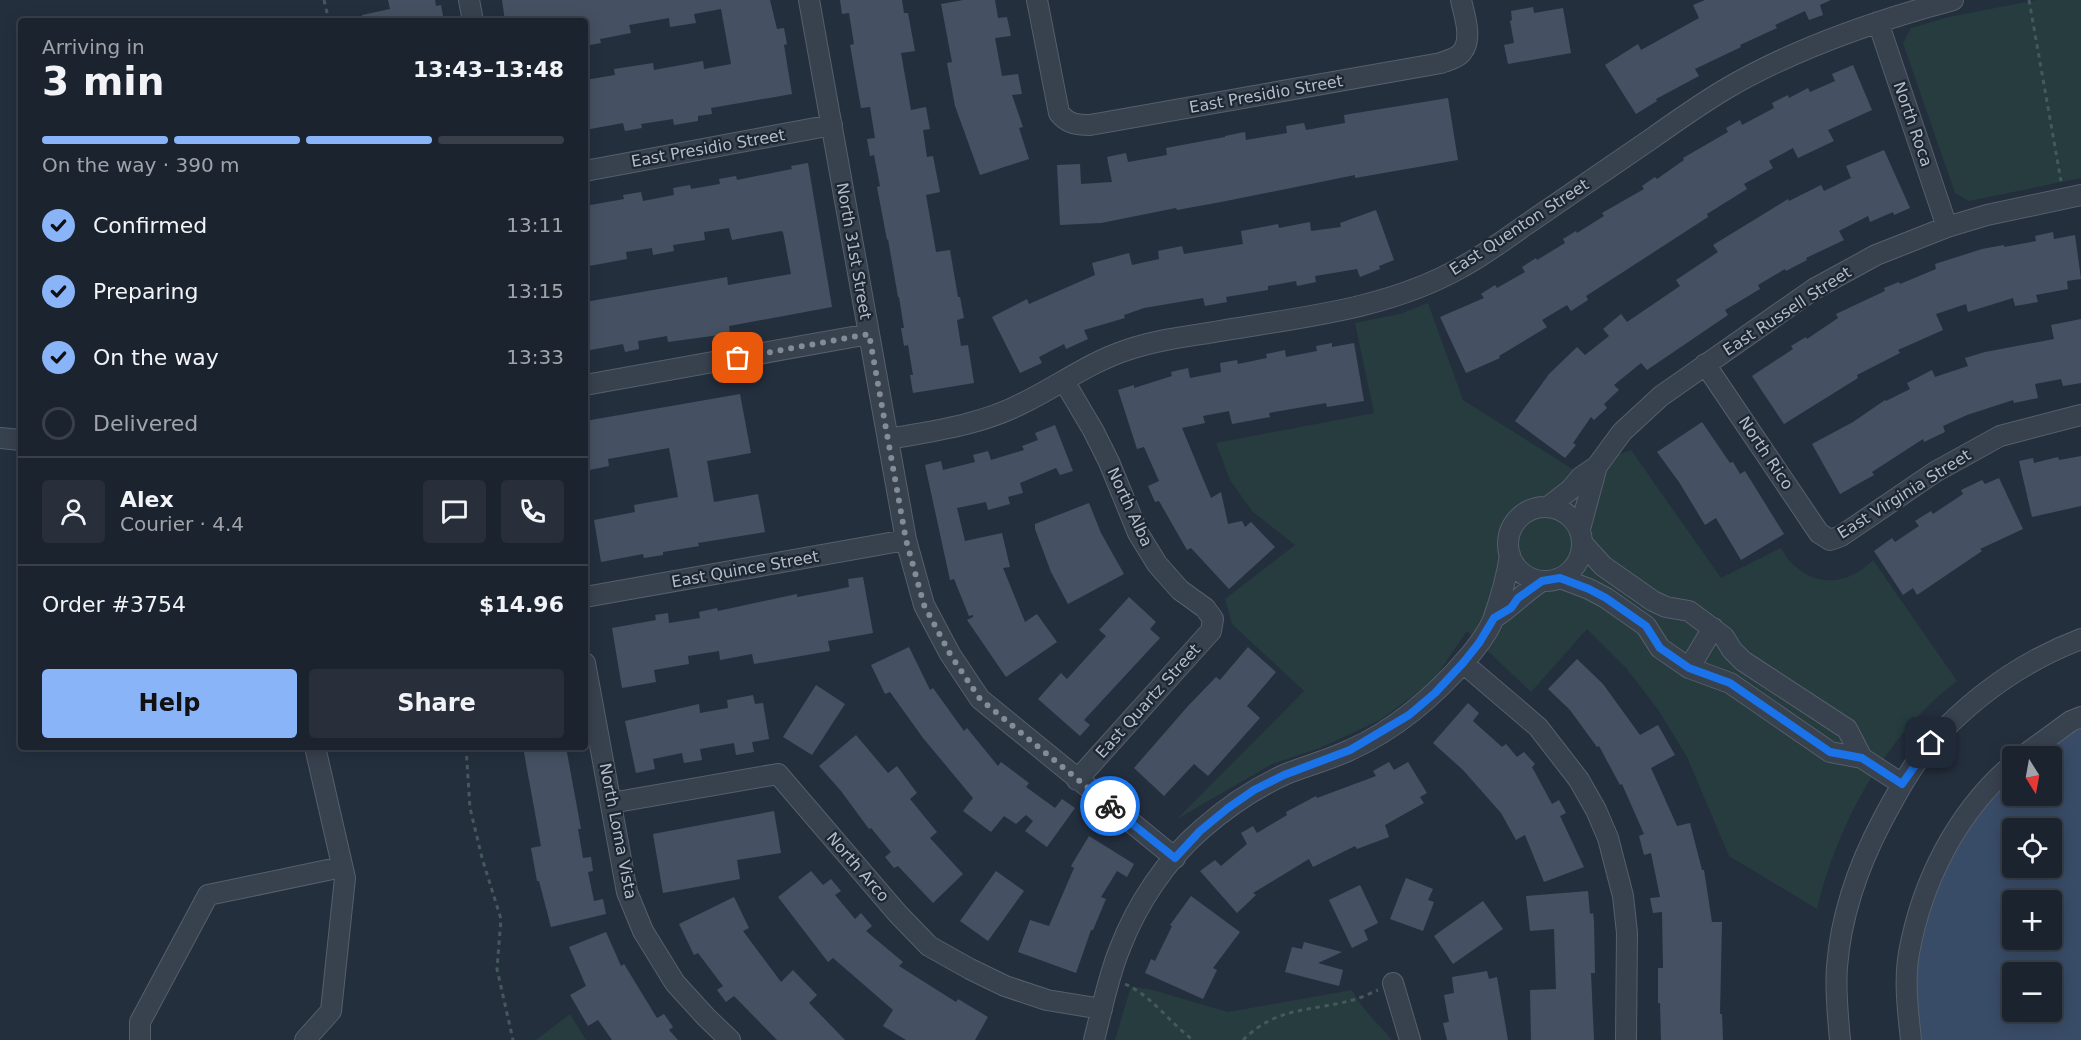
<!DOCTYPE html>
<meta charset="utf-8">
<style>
:root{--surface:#1b232e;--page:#282f3a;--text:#f1f3f6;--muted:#a0a4aa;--line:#39404a;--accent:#8ab4f8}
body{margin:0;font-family:"DejaVu Sans",sans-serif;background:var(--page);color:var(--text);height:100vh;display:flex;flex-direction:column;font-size:22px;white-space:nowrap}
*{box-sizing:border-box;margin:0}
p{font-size:20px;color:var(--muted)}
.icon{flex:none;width:33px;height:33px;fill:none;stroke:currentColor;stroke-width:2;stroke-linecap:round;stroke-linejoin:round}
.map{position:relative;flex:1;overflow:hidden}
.drawer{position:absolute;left:18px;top:18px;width:570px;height:732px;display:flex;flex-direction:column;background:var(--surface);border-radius:6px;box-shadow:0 3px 15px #0003,0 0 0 2px var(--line)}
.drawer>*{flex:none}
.needle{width:39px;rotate:169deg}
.controls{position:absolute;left:2002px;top:746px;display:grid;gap:12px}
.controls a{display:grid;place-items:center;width:60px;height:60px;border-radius:6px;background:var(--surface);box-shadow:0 3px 15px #0003,0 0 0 2px var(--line);font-size:30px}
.pin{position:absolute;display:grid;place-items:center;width:51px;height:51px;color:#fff;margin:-26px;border-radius:12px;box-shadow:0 3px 9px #0006}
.courier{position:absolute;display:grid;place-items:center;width:60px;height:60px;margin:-30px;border:4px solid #1a73e8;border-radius:50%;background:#fff;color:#222;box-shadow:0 2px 8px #0007}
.overview em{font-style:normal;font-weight:800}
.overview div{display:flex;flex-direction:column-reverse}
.overview{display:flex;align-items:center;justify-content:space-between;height:102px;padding:0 24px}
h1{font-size:39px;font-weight:800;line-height:45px}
.bar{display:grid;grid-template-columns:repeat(4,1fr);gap:9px 6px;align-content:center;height:72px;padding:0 24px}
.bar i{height:8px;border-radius:4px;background:var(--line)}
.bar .current{background:var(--accent)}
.bar p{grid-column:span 4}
.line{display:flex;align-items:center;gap:15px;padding:0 24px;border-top:2px solid var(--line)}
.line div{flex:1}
.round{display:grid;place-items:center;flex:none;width:63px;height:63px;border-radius:6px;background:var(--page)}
ol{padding:0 24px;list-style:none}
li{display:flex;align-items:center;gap:18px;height:66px}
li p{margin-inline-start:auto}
li .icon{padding:6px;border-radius:50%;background:var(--accent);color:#111;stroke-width:4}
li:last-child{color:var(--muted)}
li i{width:33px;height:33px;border:3px solid var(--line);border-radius:50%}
.primary-button{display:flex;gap:12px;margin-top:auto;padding:12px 24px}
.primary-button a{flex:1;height:69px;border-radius:6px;background:var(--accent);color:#111;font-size:24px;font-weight:800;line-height:69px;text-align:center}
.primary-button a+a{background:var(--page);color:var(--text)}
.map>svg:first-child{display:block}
.green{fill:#263c3f}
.water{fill:#394c67;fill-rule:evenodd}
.building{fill:#455162}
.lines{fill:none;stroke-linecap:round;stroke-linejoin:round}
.minor-casing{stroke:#565f6c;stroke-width:22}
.path{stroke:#44595c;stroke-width:3;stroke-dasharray:4.5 4.5;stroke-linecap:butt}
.minor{stroke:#38414e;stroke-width:20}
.done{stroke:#828b98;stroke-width:6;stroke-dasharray:0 10.8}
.route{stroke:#1a73e8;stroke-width:8}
.labels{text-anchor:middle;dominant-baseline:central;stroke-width:4.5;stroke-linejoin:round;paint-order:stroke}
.street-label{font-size:16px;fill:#b4bcc9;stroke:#1d2633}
</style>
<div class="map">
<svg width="2081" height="1040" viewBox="0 0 2081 1040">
<rect width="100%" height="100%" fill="#242f3e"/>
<!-- green -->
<path class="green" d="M2036 0H2081V178L1969 201 1955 193 1903 43 1911 28 1949 17Z
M1428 303 1463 400 1574 470 1631 450 1721 578 1781 548C1802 586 1843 591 1873 560L1957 681C1886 735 1838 822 1817 909L1729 856 1687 757 1659 711 1627 669 1587 629 1531 692 1467 631 1432 682 1380 720 1320 748 1272 764 1177 819 1304 691 1232 624 1225 599 1295 545 1252 511 1230 480 1216 443 1374 413 1355 323 1400 314Z
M1131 986 1153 990 1228 1012 1352 990C1362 1010 1378 1023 1392 1040H1115Z
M570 1014 586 1040H536Z"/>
<!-- water -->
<path class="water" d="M2081 717V1040H1911L1907 986 1934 869 2013 764V795H2052V756H2023ZM2013 828H2052V867H2013ZM2013 900H2052V939H2013ZM2013 972H2052V1011H2013Z"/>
<!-- building -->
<path class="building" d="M388 0H435L436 6 441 5 444 21H363L362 15 390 9Z
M502 0H770L777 29 784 28 787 44 784 45 792 94 711 108 712 114 698 116V121L674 125 673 119 641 124 642 128 625 131 623 123 585 130V80L615 75 614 69 653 63 654 70 703 61 704 69 731 64 721 9 694 14 696 23 670 27 669 18 629 25 631 33 600 39 601 43 585 46V21H505Z
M840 0H902L904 13H908L915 51 901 53 911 110 926 107 930 129 923 130 927 157 933 156 940 192 926 195 936 252 950 250 958 297H960L964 318 957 320 961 346 968 345 974 383 913 393 910 375H913L908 345 904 346 901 328H904L899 297H898L888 239 887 240 877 187 880 186 874 155 870 156 867 139 875 138 870 107 861 108 850 45 854 44 849 13 842 14Z
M963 0H995L998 18 1007 17 1011 36 995 38 1002 76 1018 74 1022 94 1012 95 1023 127 1019 128 1029 159 980 175 955 106 947 63 952 62 941 4Z
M1705 0H1831L1820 5 1823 15 1809 20 1805 11 1775 25 1777 28 1740 45 1741 47 1695 69 1699 76 1656 99 1657 101 1636 114 1605 65 1638 44 1641 50 1699 18 1693 5Z
M1533 7 1534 13 1563 8 1571 53 1508 64 1504 45 1514 43 1510 21 1512 20 1511 11Z
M1853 65 1872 110 1828 130 1834 141 1798 158 1793 148 1769 161 1773 168 1744 184 1747 189 1707 214 1708 217 1586 296 1588 300 1571 311 1567 305 1542 320 1547 327 1499 356 1500 358 1466 373 1440 317 1484 298 1481 294 1495 285 1497 288 1525 272 1522 267 1536 258 1537 260 1565 243 1563 239 1576 231 1577 233 1604 216 1602 213 1644 189 1642 186 1655 177 1657 179 1684 160 1683 158 1728 132 1726 128 1740 120 1742 125 1774 108 1772 103 1788 95 1789 98 1808 88 1810 92 1835 81 1832 74Z
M1448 98 1458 160 1355 178V175L1221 202 1177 210 1176 208 1101 223 1060 225 1057 165 1080 164 1081 184 1112 182 1107 157 1126 153 1128 162 1167 155 1166 148 1225 137V136L1245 132 1246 140 1287 133 1286 126 1304 123 1306 130 1345 123 1344 115Z
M1884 150 1910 208 1894 215 1893 212 1870 222 1868 216 1839 231 1844 240 1806 258 1807 260 1786 271 1785 269 1758 285 1760 289 1725 310 1728 315 1647 370 1641 363 1614 385 1619 390 1604 404 1607 408 1594 420 1591 417 1573 443 1576 445 1565 458 1515 421 1549 374 1577 347 1585 355 1609 336 1603 329 1621 314 1627 322 1680 286 1676 280 1718 252 1713 245 1788 199 1789 201 1821 185 1824 191 1851 178 1846 166Z
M808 163 832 307 729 326 730 333 712 336 668 342 667 336 638 341 639 349 625 352 623 344 585 351V302L727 277 728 285 791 274 783 232 781 231 732 240 729 228 704 232 705 240 673 245 674 251 653 255 652 248 626 252 627 259 589 266 585 246V206L624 199 623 195 641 192 643 201 674 195 673 188 690 185 691 189 720 184 719 179 736 176 737 180 792 169 791 166Z
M1376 210 1394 260 1379 266 1380 269 1360 277 1357 269 1315 276 1316 282 1297 286 1296 281 1268 286V290L1226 297 1227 302 1205 306 1203 298 1144 308 1124 315 1125 318 1084 330 1088 339 1066 349 1064 344 1039 357 1042 363 1020 373 992 317 1027 299 1029 304 1095 275 1092 263 1129 253 1132 265 1159 259 1158 251 1182 246 1184 254 1243 244 1241 231 1278 224 1279 228 1310 222 1311 231 1341 227 1340 223Z
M2053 232 2054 239 2075 235 2081 279 2067 281 2068 289 2036 295 2038 302 2015 306 2013 298 1968 312 1966 304 1936 314 1943 330 1898 350 1900 353 1857 375 1858 378 1784 424 1752 376 1793 349 1791 346 1806 337 1807 339 1838 318 1836 314 1885 291 1884 288 1899 282 1900 284 1936 269 1935 264 1982 249 2004 245V247L2036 241 2035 236Z
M2081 319V383L2063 386 2061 379 2035 384 2038 398 2014 403 2013 400 1967 415 1943 426 1945 432 1924 442 1923 439 1872 472 1874 475 1840 494 1812 444 1853 422 1885 400 1886 401 1910 389 1907 383 1932 370 1935 377 1968 366 1965 358 1985 352 2054 339 2051 325Z
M1332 343V347L1354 343 1364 401 1327 407 1326 403 1269 413 1270 417 1232 424 1229 411 1203 416 1205 423 1182 428 1211 498 1221 492 1228 524 1242 521 1245 527 1251 522 1275 547 1229 589 1191 548 1187 550 1159 501 1155 502 1148 486 1159 481 1144 447 1137 449 1118 390 1134 385V388L1172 376 1171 372 1188 368 1190 378 1221 372 1220 363 1237 360 1238 364 1267 358 1266 354 1285 350 1286 357 1317 351 1316 346Z
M740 394 751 453 707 461 714 502 758 494 765 532 698 543 699 546 663 552V555L644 558 643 554 601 562 594 520 635 512 634 505 678 497 669 448 608 459 609 466 585 471V421Z
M1702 422 1730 463 1733 462 1740 474 1745 471 1784 534 1741 560 1716 518 1705 525 1679 482 1657 452Z
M1055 425 1073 471 1060 475 1056 468 1020 483 1023 493 1008 497 1010 504 988 510 986 502 957 508 965 541 1002 533 1010 567 1003 568 1025 622 1037 614 1057 642 1006 677 967 620 973 617V615L969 616 954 579 950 580 925 465 941 461 943 470 975 462 973 455 988 451 991 460 1024 450 1022 446 1038 440 1035 433Z
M2081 456V506L2032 517 2019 461 2033 458 2034 463 2058 457 2059 460Z
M1999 478 2023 529 1980 549 1982 551 1917 595 1913 588 1903 595 1874 551 1892 538 1895 542 1919 526 1915 521 1931 511 1933 514 1963 494 1961 490 1982 480 1985 484Z
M1089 503 1101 533 1124 574 1068 604 1051 572 1035 529V524Z
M863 577 873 633 828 641 830 651 754 664 752 654 720 660 719 651 688 656 689 664 654 670 656 682 622 688 612 628 656 620 655 615 668 613 669 623 700 618 699 612 717 608 718 611 797 594V597L830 591 849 587 848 579Z
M1129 597 1156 622 1150 629 1160 638 1084 720 1090 725 1080 736 1038 699 1061 673 1067 679 1106 636 1099 630Z
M909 647 930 690 933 688 964 731 967 728 998 766 1001 762 1029 783 1026 787 1055 808 1062 799 1075 808 1047 847 1025 831 1033 821 1026 815 1016 824 1004 816 991 832 963 811 973 798 923 738 890 692 885 694 871 665Z
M1248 647 1276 672 1247 706 1260 718 1208 776 1194 764 1164 796 1134 768 1188 706 1216 677 1220 680Z
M1577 659 1603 684 1640 735 1658 725 1675 755 1651 768 1677 826 1690 823 1702 870H1704L1712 922H1722L1720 1014H1722L1723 1040H1661L1660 1003H1658V968H1663L1662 912 1653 913 1650 898 1660 897 1651 853 1644 855 1639 836 1644 834 1622 784 1620 785 1599 746 1597 747 1570 710 1548 689Z
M816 685 845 704 812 755 783 737Z
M753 695 755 704 763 703 769 739 752 742 754 752 736 755 734 743 700 749 702 760 684 763 682 753 653 759 655 769 636 773 625 721 699 704 700 713 728 708 727 700Z
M1468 703 1479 713 1473 721 1502 747 1506 744 1517 757 1524 752 1535 764 1532 767 1552 804 1559 800 1566 813 1560 816 1584 867 1544 882 1525 835 1516 840 1501 813 1463 770 1433 743Z
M856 735 888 773 897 766 917 793 910 799 937 832 930 838 963 874 933 903 898 866 894 868 885 857 891 852 871 828 869 829 841 791 819 766Z
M523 747H566L581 829H578L583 858 591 857 593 871 588 872 594 901 603 899 606 914 551 927 539 881H537L531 848 541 846Z
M1389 762 1394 770 1408 762 1427 793 1420 797 1424 803 1385 825 1389 837 1357 849 1355 846 1313 867 1309 859 1253 893 1256 895 1237 913 1200 871 1215 860 1221 866 1247 844 1241 833 1253 826 1257 833 1287 815 1286 812 1316 796 1317 798 1376 776 1373 771Z
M774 811 781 853 737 860 740 879 663 893 653 834Z
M1089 836 1134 864 1127 877 1117 871 1101 897 1106 899 1093 930H1091L1076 973 1018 952 1030 920 1049 926 1074 868 1071 866Z
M811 871 823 885 831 879 841 891 835 895 855 919 861 913 872 926 866 931 903 962 899 966 956 1002 958 999 988 1017 975 1040H906L883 1026 893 1010 833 958 828 962 778 897Z
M996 871 1024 891 988 941 960 921Z
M1406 878 1433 889 1428 900 1434 902 1423 931 1390 919Z
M1360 885 1378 923 1364 930 1368 940 1352 948 1329 900Z
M1588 891 1590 914 1593 913 1594 921 1595 973H1591L1594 1040H1531L1530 990 1556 989 1554 929 1530 931 1526 896Z
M1191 896 1240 932 1213 968 1217 970 1203 999 1145 973 1151 959 1155 961 1172 926 1170 925Z
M734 897 749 928 743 931 781 982 793 970 817 995 809 1003 845 1040H777L734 996 726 1002 717 990 723 986 698 953 694 955 679 924Z
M1483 901 1503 929 1453 964 1434 936Z
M606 932 621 966 624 964 657 1018 664 1014 673 1027 669 1030 678 1040H612L598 1020 588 1026 570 995 586 986 569 947Z
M1304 942 1342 952 1318 963 1343 970 1339 986 1285 972 1292 947 1302 949Z
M1487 971 1489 979 1497 977 1508 1040H1447L1443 1023 1449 1022 1444 995 1454 993 1452 977Z"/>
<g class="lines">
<defs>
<path id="minor" d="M469 0 473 21
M809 0 906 540 924 605 950 654 980 699 1175 858
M1037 0 1059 113C1068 124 1076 125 1090 125L1441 63C1448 60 1458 58 1462 52 1473 39 1464 14 1461 0
M1878 22 1947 227
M585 171 832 125
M1705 364 1819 533 1830 540 1841 536 1935 472 2000 436 2081 415
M1064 381 1093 430 1109 462 1138 533 1157 564 1180 590 1205 608 1213 619 1211 631 1077 780
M585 385 869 334
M0 438 21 440
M888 439C934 431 981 425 1023 403 1058 386 1090 362 1127 350 1153 341 1181 337 1208 333 1293 318 1385 311 1462 267 1486 254 1508 237 1530 222 1571 194 1611 166 1651 139 1675 122 1699 105 1724 90 1795 48 1874 21 1953 0
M1548 507 1570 490 1581 477 1597 466 1622 432 1661 396 1814 289 1876 255 1947 227 1987 215 2081 195
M1508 544a37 37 0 1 1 74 0a37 37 0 1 1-74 0Z
M1580 529 1597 466
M1583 544 1603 566 1653 601 1666 607 1689 611 1724 637 1732 650 1743 661 1847 729 1862 758
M1560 578 1589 589 1606 598 1646 626 1660 648 1689 668 1730 683 1830 752 1862 758 1902 784
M585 597 906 540
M1494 618C1512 607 1524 592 1542 581
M585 663 627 892 643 931 675 983 706 1017 730 1040
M1463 663 1538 727 1579 780 1596 810 1608 838 1623 896 1627 933 1626 1040
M1689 668 1713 628
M2023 756 2071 721 2081 717
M611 803 778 774 898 914 929 946 970 969 1005 986 1047 1000 1102 1009
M1393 983 1410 1040
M140 1040V1022L208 895 342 867
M305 1040 331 1011 345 878 315 747
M1094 1040C1102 1009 1108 977 1120 948 1137 904 1166 860 1202 829 1227 807 1255 788 1286 774 1306 766 1329 760 1350 750 1397 729 1436 695 1470 655 1479 644 1490 630 1494 617 1501 597 1507 576 1510 555
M1840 1040C1838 1016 1835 991 1837 967 1841 914 1858 866 1883 819 1897 793 1912 765 1932 742 1974 696 2023 661 2081 639
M1911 1040C1908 1012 1904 981 1909 953 1922 881 1957 812 2013 764"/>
</defs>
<!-- minor casing -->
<use href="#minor" class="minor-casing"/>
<!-- path -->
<path class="path" d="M324 0 329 21
M2029 0 2061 181
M466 747 470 808 482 858 501 919 497 969 513 1040
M1125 984C1152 996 1170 1023 1193 1040
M1243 1040C1278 1005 1313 1012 1356 999 1363 997 1371 993 1378 990"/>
<!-- minor -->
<use href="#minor" class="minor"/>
</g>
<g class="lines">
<!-- done -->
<path class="done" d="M738 358 869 334 906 540 924 605 950 654 980 699 1110 806"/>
<!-- route -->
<path class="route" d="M1110 806 1175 858 1200 831 1228 808 1254 790 1284 775 1350 750 1409 715 1435 693 1463 663 1479 643 1494 618 1511 608 1518 598 1542 581 1560 578 1589 589 1606 598 1646 626 1660 648 1689 668 1730 683 1830 752 1862 758 1902 784 1931 743"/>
</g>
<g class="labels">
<!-- street labels -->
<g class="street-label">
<text transform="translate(1266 94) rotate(-10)">East Presidio Street</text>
<text transform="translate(1913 124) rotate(71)">North Roca</text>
<text transform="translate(708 148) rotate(-10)">East Presidio Street</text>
<text transform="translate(1519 227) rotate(-33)">East Quenton Street</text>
<text transform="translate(854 251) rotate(80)">North 31st Street</text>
<text transform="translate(1787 311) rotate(-33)">East Russell Street</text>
<text transform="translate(1766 453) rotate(56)">North Rico</text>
<text transform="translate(1904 494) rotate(-32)">East Virginia Street</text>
<text transform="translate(1130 507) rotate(65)">North Alba</text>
<text transform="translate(745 569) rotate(-10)">East Quince Street</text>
<text transform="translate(1148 701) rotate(-48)">East Quartz Street</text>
<text transform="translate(618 831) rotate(79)">North Loma Vista</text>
<text transform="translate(858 867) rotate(49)">North Arco</text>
</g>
</g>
</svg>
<div class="controls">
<a><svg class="needle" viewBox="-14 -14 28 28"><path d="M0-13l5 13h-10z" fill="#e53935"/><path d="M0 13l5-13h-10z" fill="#a0a4aa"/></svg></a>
<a><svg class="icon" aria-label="locate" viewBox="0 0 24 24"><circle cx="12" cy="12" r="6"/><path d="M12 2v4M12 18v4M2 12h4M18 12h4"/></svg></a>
<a>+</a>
<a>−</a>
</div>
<div class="pin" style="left:738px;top:358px;background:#ea580c"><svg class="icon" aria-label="bag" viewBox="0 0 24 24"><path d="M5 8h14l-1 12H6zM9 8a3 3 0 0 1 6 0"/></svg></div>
<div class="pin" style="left:1931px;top:743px;background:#1f2937"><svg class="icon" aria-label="home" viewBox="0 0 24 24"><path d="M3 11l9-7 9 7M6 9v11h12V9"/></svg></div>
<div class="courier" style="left:1110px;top:806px"><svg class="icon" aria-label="bike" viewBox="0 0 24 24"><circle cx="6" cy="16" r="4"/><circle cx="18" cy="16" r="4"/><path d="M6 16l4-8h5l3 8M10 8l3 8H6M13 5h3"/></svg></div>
<section class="drawer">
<div class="overview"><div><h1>3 min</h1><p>Arriving in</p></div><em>13:43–13:48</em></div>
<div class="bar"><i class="current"></i><i class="current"></i><i class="current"></i><i></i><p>On the way · 390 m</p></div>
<ol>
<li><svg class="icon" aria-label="check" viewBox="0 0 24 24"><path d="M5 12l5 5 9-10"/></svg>Confirmed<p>13:11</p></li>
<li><svg class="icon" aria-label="check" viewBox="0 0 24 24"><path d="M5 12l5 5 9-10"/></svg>Preparing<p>13:15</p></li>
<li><svg class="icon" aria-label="check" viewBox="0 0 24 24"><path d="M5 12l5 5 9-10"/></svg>On the way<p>13:33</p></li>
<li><i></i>Delivered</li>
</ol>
<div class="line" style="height:108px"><a class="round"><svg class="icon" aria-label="person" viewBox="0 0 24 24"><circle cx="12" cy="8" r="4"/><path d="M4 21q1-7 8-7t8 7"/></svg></a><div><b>Alex</b><p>Courier · 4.4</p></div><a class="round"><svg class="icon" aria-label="chat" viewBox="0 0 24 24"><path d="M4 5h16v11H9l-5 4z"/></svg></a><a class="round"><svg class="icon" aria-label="phone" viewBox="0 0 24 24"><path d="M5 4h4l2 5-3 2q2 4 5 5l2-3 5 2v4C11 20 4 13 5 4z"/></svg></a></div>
<div class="line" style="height:78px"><div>Order #3754</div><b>$14.96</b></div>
<div class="primary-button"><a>Help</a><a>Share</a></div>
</section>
</div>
